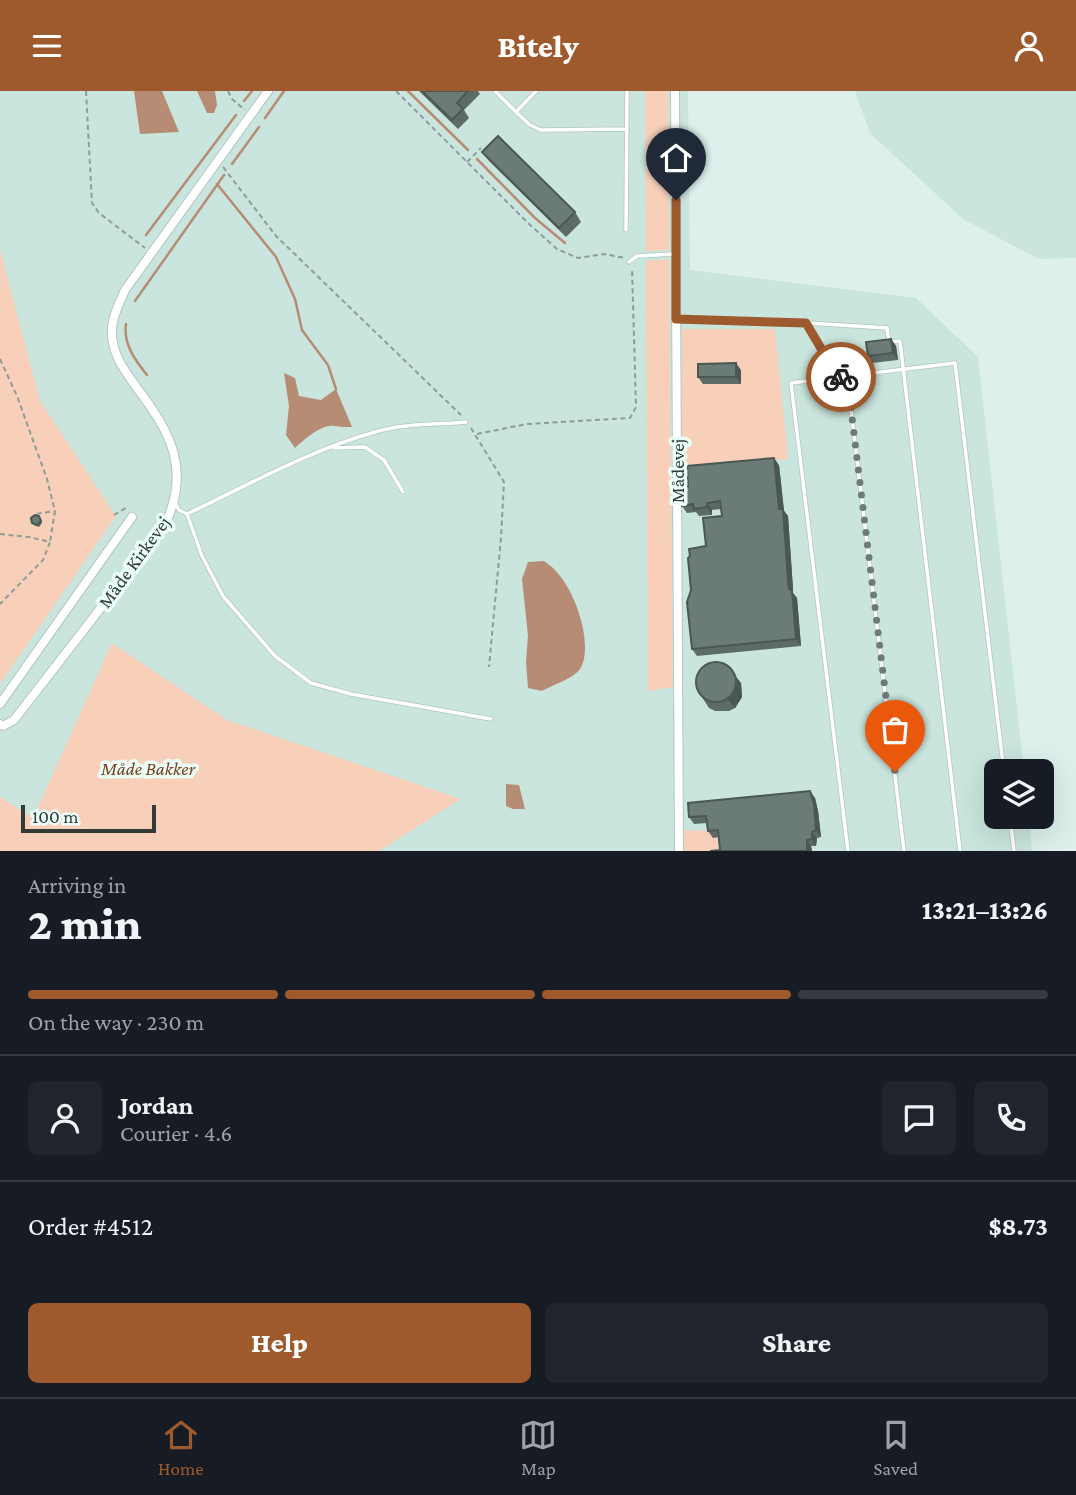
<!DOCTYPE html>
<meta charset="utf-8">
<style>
:root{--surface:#171b24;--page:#20242c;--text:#f1f3f6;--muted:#9ea1a6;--line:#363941;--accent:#9e592d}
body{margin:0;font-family:"Crimson Pro",serif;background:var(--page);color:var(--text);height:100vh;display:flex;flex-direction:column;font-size:26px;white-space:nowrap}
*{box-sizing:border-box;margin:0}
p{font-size:23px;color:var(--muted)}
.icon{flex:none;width:38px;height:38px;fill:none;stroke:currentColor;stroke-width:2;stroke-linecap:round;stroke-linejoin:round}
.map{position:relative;height:760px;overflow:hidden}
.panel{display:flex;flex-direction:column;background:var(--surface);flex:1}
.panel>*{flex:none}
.controls{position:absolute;left:984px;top:668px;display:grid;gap:14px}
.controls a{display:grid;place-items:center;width:70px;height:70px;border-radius:10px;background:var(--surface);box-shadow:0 7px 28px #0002;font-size:35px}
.scale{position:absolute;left:21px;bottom:18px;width:135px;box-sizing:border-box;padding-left:7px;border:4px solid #333b39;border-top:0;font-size:19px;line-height:24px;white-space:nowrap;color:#333b39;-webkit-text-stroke:5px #ebfef8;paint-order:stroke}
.pin{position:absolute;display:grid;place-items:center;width:60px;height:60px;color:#fff;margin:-72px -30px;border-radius:50% 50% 50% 0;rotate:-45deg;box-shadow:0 0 7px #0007}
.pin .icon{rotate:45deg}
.courier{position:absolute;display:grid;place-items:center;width:70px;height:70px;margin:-35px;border:5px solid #9e592d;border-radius:50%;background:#fff;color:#222;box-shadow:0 2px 9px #0007}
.head em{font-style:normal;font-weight:800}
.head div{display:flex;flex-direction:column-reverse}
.head{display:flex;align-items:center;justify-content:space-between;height:119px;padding:0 28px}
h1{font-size:46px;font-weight:800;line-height:52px}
.bar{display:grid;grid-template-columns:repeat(4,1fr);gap:10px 7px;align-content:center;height:84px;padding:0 28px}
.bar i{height:9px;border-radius:5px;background:var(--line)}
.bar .on{background:var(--accent)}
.bar p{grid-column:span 4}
.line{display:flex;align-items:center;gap:18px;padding:0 28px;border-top:2px solid var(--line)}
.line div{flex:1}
.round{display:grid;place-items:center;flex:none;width:74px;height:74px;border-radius:10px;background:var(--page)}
.cta{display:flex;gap:14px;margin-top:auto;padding:14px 28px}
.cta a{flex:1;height:80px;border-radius:10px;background:var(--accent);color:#fff;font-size:28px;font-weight:800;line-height:80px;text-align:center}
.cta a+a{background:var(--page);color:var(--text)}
header{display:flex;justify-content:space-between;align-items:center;height:91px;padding:0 28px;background:var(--accent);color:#fff;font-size:32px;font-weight:800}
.tabs{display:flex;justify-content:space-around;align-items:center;height:98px;border-top:2px solid var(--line);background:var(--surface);font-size:19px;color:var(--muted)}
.tabs a{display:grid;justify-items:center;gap:4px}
.tabs .on{color:var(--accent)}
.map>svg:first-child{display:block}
.built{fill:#c9e5dd}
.green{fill:#f8d0ba}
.water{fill:#b68c75}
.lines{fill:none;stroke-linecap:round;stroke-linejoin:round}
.stream{stroke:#b68c75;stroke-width:2.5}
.service-casing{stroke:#b3c6c1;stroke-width:5}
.minor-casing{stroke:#b3c6c1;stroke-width:10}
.path{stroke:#8e9c99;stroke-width:2;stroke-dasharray:5 3.5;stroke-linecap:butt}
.service{stroke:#fff;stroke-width:3.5}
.minor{stroke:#fff;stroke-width:8}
.wall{fill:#5c6b66}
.shaded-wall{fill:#4b5753}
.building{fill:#6b7c77;stroke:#4b5753;stroke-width:2}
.done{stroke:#6e7a77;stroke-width:7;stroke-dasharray:0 12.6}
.route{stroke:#9e592d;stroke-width:9}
.labels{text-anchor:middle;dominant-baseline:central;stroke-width:7;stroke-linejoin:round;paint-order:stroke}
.street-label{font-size:19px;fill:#333b39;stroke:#ebfef8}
.park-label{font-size:19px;font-style:italic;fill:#79411e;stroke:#ebfef8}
</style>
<header><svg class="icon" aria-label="menu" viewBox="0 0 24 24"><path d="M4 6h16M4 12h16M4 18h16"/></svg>Bitely<svg class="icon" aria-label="person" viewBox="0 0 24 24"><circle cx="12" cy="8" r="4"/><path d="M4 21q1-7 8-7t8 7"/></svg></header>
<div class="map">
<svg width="1076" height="760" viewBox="0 0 1076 760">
<rect width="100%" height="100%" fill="#ddf0eb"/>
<!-- built -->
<path class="built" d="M0 0H688L690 179 916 207 978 266 1024 681H996V726H1029L1032 760H0Z
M855 0H1076V167L1039 168 963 128 870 42Z"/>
<!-- green -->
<path class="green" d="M645 0H668L669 159 646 160Z
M0 158 40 310 116 425 0 593Z
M669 168 673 596 648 600 646 170Z
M682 238H775L788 368 682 378Z
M112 552 227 629 461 708 379 760H0V706L33 727Z
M684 739 712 740 717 746 719 760H684Z"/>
<!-- water -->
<path class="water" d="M134 0H162L179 41 140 43Z
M197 0H215L217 14 214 22H207Z
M284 282 295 287 299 305 321 309 336 298 352 336C345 336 341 336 335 335 321 333 305 348 295 357L286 344 289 315Z
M544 470C550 474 556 479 560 485 576 504 594 555 580 578 574 587 553 594 542 600L528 597 526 571 528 545 522 488 528 471Z
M506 693 519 694 525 718H513L506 715Z"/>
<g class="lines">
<!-- stream -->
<path class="stream" d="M408 0 468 59
M244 10 252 0
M265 27 284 0
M477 68 535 127 565 152
M232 73 259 36
M217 93 276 166 295 208 302 239 328 274 336 298
M146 144 236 24
M135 210 224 84
M126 233C123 253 135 269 147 284"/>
<defs>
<path id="service" d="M495 0 516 21 536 0
M516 21 530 34 541 39 626 38
M626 139 627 0
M629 171 637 165 674 163
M678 228 776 230 887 237 889 251 900 250 960 760
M807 234 838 286
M847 285 904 760
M466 331C436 334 405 332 375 341 310 359 248 394 187 423L202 465 223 505 275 565 311 592 351 603 491 628
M334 357 365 356 384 369 403 401
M175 412 179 419 187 423
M1010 726 1014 760
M848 760 791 292 955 272 1004 681"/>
<path id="minor" d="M675 0 679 760
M0 613 132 426
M0 633 3 635 14 629 165 434C191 378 171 342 137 297 124 279 111 262 112 239 112 225 120 211 125 199L268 0"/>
</defs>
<!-- service casing -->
<use href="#service" class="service-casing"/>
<!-- minor casing -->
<use href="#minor" class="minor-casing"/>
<!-- path -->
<path class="path" d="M86 0 92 112 99 122 145 157
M228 0 232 8 245 19
M396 0 528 132 557 158 578 167 604 163 625 167
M467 71 481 57
M223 76 276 145 461 324
M0 268 17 305 47 388 55 420 50 451
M471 337 504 391 501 447 489 576
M477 343 527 333 630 327 636 316 632 177
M114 424 126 417 128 419
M30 428 36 423 54 420
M0 443 29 446 50 451 43 469 0 513"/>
<!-- service -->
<use href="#service" class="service"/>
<!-- minor -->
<use href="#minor" class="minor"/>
</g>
<!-- wall -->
<path class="wall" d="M419 0H478L480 3 464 19 469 27 458 38Z
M482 61 575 121 581 131 566 146 489 70Z
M891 248 896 255 898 269 872 272 868 265Z
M741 279V293H703L698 286Z
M779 374 784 420 788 425 793 498V502L797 507 801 555 697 565 692 558 706 455 722 425 721 418 712 419V424L699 425 696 421 687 422 682 415 688 396Z
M41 428 42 432 39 436 34 434 32 432Z
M741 592 742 606 735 617 729 620H715L709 617 696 597Z
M815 707 818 720 821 746 817 747 816 755H811L812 760H710L720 759 719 746 713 747 708 740 707 732 694 733 689 726Z"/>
<!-- shaded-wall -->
<path class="shaded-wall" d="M891 248 896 255 898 269 893 262Z
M736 272 741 279V293L736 286Z
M774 367 779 374 784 420 788 425 793 498V502L797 507 801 555 796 548 789 498Z
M707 412 712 419V424L707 416Z
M734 583 741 592 742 606 735 617 728 608Z
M810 700 815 707 818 720 821 746 816 739Z
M812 741 817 747 816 755 812 748Z
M807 749 811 755 812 760H807Z"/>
<!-- building -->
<path class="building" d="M422 0H468L457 12 463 18 452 29Z
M498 45 575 121 559 137 482 61Z
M891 248 893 262 868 265 866 251Z
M736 272V286H698V273Z
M774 367 779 418H783L788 491 789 498 792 500 796 548 692 558 687 511 691 499 688 467 690 465 689 458 706 455 703 427 722 425 720 410 707 412V416L694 418 693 413 682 415 680 397 688 396 687 375Z
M35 424 39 425 41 430 37 434 32 432 31 427Z
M696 591a20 20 0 1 1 40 0a20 20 0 1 1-40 0Z
M810 700 814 713 816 739 812 741V748L807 749V760H710L720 759 718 739 708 740 706 725 689 726 688 712Z"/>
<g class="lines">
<!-- done -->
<path class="done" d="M841 286 847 285 895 681"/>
<!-- route -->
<path class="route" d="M676 109V228L806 232 838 286H841"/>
</g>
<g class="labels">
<!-- street labels -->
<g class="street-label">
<text transform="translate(677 380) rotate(-90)">Mådevej</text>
<text transform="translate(134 471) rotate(-54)">Måde Kirkevej</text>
</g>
<!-- park labels -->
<g class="park-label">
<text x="148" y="677">Måde Bakker</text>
</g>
</g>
</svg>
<div class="controls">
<a><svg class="icon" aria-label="layers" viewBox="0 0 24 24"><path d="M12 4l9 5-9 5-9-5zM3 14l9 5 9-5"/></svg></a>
</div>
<div class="scale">100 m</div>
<div class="pin" style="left:895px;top:681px;background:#ea580c"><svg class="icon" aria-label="bag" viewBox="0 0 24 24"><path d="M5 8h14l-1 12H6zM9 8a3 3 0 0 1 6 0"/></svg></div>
<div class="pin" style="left:676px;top:109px;background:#1f2937"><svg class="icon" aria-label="home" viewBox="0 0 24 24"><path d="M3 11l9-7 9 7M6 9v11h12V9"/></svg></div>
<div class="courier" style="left:841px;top:286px"><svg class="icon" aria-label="bike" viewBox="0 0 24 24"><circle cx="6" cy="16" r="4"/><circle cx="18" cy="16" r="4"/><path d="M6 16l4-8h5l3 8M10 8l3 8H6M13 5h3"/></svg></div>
</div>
<section class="panel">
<div class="head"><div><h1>2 min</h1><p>Arriving in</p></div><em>13:21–13:26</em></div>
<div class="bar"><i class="on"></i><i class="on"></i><i class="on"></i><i></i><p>On the way · 230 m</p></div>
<div class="line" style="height:126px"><a class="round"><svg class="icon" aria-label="person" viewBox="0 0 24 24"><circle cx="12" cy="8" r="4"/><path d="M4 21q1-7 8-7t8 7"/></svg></a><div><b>Jordan</b><p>Courier · 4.6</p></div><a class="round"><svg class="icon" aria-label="chat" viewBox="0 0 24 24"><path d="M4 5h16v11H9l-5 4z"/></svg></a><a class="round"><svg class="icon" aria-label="phone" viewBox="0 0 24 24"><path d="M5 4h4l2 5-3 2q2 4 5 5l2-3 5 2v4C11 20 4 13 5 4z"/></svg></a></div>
<div class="line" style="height:91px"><div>Order #4512</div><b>$8.73</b></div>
<div class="cta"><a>Help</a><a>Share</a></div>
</section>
<nav class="tabs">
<a class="on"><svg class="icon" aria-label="home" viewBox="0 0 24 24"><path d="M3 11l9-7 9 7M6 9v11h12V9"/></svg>Home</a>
<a><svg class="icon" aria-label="map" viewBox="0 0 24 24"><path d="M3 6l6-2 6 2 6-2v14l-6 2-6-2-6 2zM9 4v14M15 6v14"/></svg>Map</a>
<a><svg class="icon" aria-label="saved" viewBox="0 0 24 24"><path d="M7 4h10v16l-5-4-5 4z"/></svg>Saved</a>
</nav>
